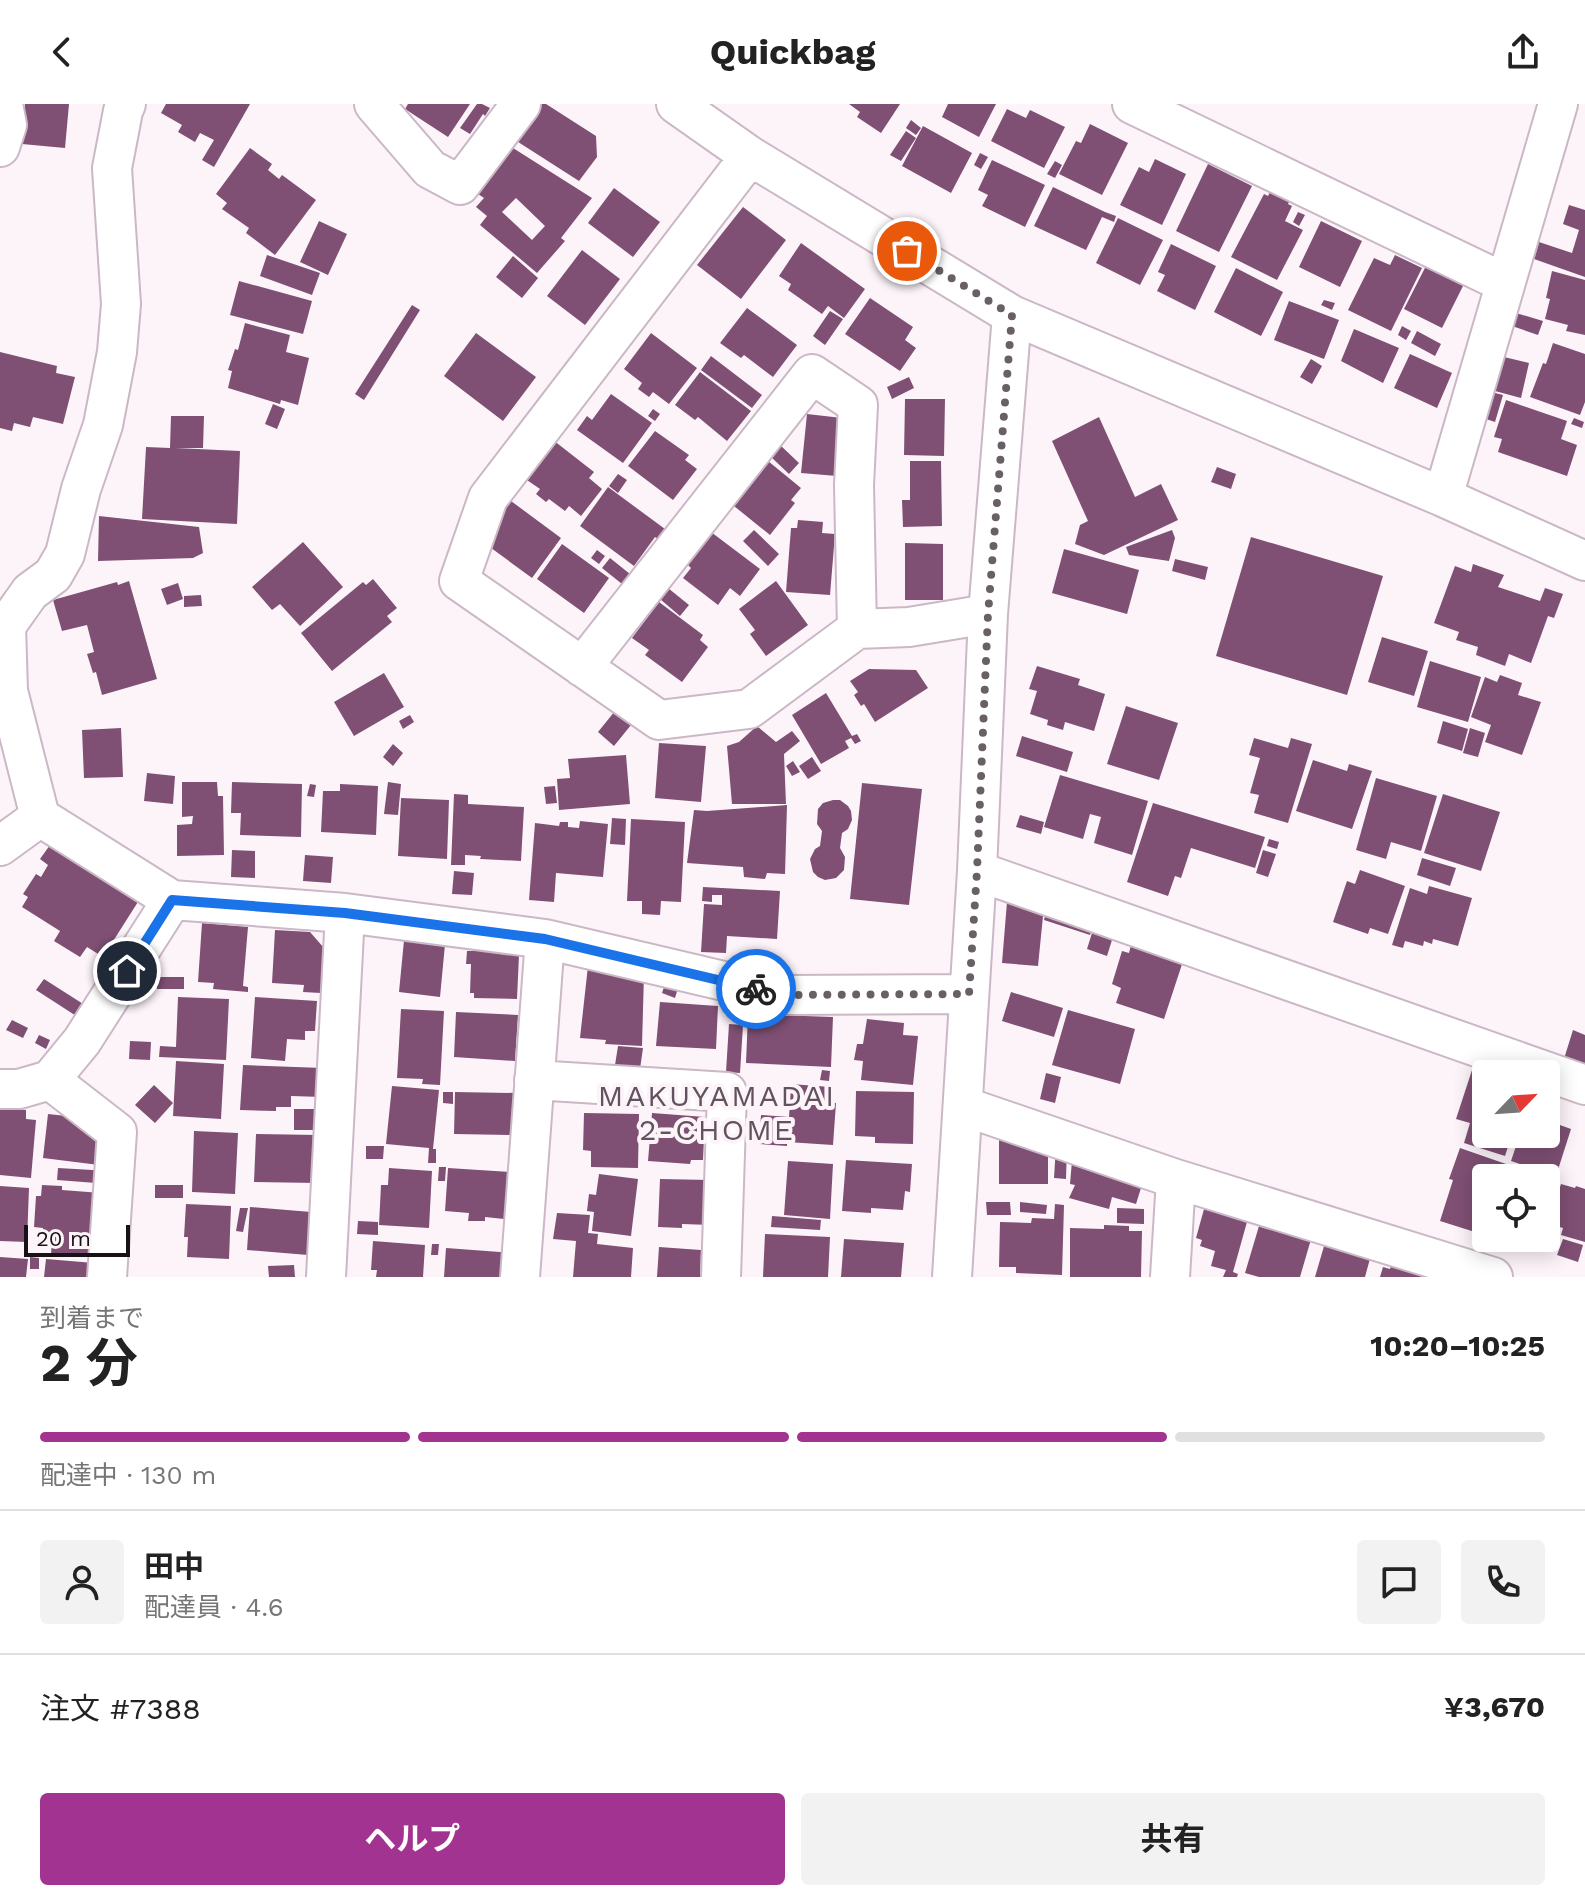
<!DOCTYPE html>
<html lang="ja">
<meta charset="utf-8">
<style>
:root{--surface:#fff;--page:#f2f2f2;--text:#222;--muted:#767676;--line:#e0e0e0;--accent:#a33390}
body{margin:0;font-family:"Work Sans","Noto Sans JP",sans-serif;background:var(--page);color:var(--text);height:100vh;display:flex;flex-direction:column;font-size:30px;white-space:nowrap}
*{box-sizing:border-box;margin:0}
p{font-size:26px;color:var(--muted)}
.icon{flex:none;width:44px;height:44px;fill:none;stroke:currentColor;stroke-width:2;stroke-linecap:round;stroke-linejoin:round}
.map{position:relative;height:1173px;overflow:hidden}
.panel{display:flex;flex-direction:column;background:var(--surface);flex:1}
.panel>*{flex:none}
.needle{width:52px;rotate:65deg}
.tools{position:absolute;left:1472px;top:956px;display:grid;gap:16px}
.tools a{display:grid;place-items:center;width:88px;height:88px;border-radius:8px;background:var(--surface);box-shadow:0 4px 20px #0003;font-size:40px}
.scale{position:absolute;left:24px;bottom:20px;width:106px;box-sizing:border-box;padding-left:8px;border:4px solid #181116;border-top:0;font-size:22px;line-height:28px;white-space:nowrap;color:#181116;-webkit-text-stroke:6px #fdf4fa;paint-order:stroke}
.pin{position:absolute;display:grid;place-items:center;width:68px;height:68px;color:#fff;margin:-34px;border:4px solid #fff;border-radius:50%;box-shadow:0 2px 8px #0007}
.courier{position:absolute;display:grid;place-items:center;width:80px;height:80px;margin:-40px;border:6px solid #1a73e8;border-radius:50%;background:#fff;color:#222;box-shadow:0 2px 10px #0007}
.summary em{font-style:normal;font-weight:700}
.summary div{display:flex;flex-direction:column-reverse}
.summary{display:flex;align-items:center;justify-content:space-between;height:136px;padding:0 40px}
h1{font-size:52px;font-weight:700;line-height:60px}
.bar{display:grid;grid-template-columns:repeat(4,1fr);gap:12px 8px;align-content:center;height:96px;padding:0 40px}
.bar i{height:10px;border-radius:6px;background:var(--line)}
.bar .active{background:var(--accent)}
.bar p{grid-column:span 4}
.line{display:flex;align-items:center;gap:20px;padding:0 40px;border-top:2px solid var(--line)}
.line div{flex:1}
.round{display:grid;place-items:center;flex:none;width:84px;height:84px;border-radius:8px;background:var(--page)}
.cta{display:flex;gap:16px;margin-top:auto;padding:16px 40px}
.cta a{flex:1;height:92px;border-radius:8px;background:var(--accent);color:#fff;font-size:32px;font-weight:700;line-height:92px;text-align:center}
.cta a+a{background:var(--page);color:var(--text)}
header{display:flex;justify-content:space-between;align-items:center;height:104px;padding:0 40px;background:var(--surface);font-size:36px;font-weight:700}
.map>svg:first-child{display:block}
.building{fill:#7f5074;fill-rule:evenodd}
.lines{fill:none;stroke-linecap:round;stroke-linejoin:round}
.minor-casing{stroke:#cbb8c6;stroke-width:42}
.minor{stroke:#fff;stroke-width:38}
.done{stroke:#686066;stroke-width:8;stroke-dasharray:0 14.4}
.route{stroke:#1a73e8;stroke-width:10}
.labels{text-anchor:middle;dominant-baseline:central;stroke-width:8;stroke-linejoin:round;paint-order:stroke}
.neighbourhood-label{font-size:30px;letter-spacing:2px;fill:#62525e;stroke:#fdf4fa}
</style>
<header><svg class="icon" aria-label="back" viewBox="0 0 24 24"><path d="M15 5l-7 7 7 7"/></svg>Quickbag<svg class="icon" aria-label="share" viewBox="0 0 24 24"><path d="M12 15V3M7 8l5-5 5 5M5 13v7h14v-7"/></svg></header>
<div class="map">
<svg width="1585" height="1173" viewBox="0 0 1585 1173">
<rect width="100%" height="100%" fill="#fdf4fa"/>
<!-- building -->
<path class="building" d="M25 0H69L65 44 22 40Z
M166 0H250L214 63 202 56 214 36 200 29 195 38 178 28 182 21 161 9Z
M408 0H470L448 33 405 5Z
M477 0H482L490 4 485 12 483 10 470 30 460 24Z
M541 0H546L596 32 597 53 579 77 515 36Z
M849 0H900L881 29 857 13 860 8Z
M948 0H996L979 33 942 13Z
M1007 5 1026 14 1030 6 1065 23 1044 64 991 37Z
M911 16 921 24 916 31 906 24Z
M1090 20 1128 39 1102 91 1059 70 1076 37 1081 39Z
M923 22 972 49 951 89 902 62Z
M906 27 916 34 901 57 890 51Z
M250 44 272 60 268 66 279 75 282 71 316 96 275 151 246 129 249 124 222 105 227 99 216 90Z
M513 44 592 94 561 134 565 137 537 169 480 121 487 112 476 103 484 94 478 90 485 81 481 75ZM516 94 545 122 532 136 502 108Z
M980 49 988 53 981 65 974 61Z
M1155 55 1186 70 1162 121 1120 101 1139 63 1149 68Z
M992 56 1045 81 1025 123 982 102 988 91 978 86Z
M1055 57 1062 61 1055 74 1047 70Z
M1208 60 1252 82 1219 148 1176 127Z
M1053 83 1105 108 1116 112 1114 118 1102 113 1086 146 1034 122Z
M614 84 660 118 633 153 588 119Z
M1272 84 1291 94 1288 100 1292 102 1285 117 1303 126 1277 176 1231 153 1264 90 1268 92Z
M1569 101 1585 106V173L1534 155 1539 138 1572 149 1579 126 1563 120Z
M743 103 786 136 741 195 697 161Z
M1298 108 1305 111 1299 122 1293 118Z
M1118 114 1163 136 1140 181 1096 159Z
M319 117 347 130 328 171 300 158Z
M1321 117 1362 137 1340 183 1299 163Z
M801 139 865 185 844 214 828 202 822 210 788 186 791 180 779 172Z
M1171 140 1216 162 1195 206 1157 187 1165 171 1158 168Z
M582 146 620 175 585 221 547 192Z
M267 151 320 169 312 191 260 172Z
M1395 151 1422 164 1391 227 1348 206 1374 154 1390 161Z
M513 152 538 174 522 194 496 173Z
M1429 156 1467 174 1442 224 1404 205Z
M1236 164 1283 188 1261 232 1214 208Z
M1552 167 1585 176V231L1566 227 1568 221 1545 215 1550 195 1546 194Z
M239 177 312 197 303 230 230 211Z
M870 194 913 223 905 236 916 244 900 267 845 230Z
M1324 196 1335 199 1332 206 1321 201Z
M1289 197 1339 216 1324 255 1274 236Z
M412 201 420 206 364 296 355 290Z
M747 204 797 241 773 273 744 251 741 254 720 239Z
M830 207 843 215 825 241 813 232Z
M1516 209 1543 217 1538 231 1512 222Z
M245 219 290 231 286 248 309 254 298 301 281 296 280 300 228 284 232 267 228 266 235 245 238 246Z
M1402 222 1411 227 1406 236 1398 231Z
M1354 225 1399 244 1383 279 1341 257Z
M1417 227 1441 240 1435 252 1411 239Z
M476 229 536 273 503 317 444 272Z
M651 229 697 264 669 300 653 288 649 293 638 285 642 279 624 265Z
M1553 239 1585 250V298L1580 311 1530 293 1543 259 1546 260Z
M0 248 57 262 56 269 75 273 63 320 33 313 30 323 14 319 12 327 0 324Z
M1410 250 1452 269 1437 304 1394 284Z
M711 252 762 291 752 304 701 266Z
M1504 253 1529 259 1521 294 1495 287Z
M1311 255 1322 262 1312 280 1300 273Z
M700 268 751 307 727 337 698 313 695 316 675 301Z
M909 273 914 284 892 295 887 283Z
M1491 288 1503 291 1495 318 1483 314Z
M611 290 652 319 623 359 577 326 587 312 592 316Z
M905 295H945L944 352 904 351Z
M1506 296 1567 317 1561 335 1577 341 1567 372 1498 348 1502 335 1494 333Z
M273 300 285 305 277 325 265 320Z
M653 305 660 310 655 317 648 312Z
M807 310 842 314 837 372 801 369Z
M171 312H204L203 344H176L240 347 237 420 142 415 146 343 170 344Z
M1099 313 1135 393 1161 380 1178 416 1104 451 1075 440 1080 421 1088 417 1052 337Z
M1574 314 1584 318 1582 324 1571 320Z
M655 327 689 351 685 356 697 365 673 396 628 362Z
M553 336 594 368 589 374 602 385 581 412 569 402 565 407 549 395 546 398 536 390 540 385 524 374Z
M779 340 799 359 789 370 769 351Z
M768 357 801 384 791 396 795 399 770 431 734 402Z
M910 357H941L942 422 903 423 902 396H910Z
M1217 363 1236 370 1231 385 1211 378Z
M618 370 627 376 618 389 609 382Z
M608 383 665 425 658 435 655 433 634 462 580 422Z
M511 397 561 434 532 474 487 441 498 427 492 423Z
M99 412 199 423 203 449 193 454 98 457Z
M798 416 823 418 822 429 835 430 830 491 786 488 791 424H797Z
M754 426 779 450 768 462 743 437Z
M1172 426 1175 434 1169 457 1129 451 1126 443Z
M711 428 760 465 740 492 730 484 718 501 683 474 691 464 687 460Z
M1251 433 1383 472 1347 591 1216 552Z
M303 438 343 483 300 522 280 500 272 506 252 483Z
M905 439 943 440V496H905Z
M562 440 609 474 584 509 537 475Z
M1064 445 1139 466 1127 510 1052 489Z
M597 446 605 452 599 460 591 454Z
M610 454 630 470 622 480 602 464Z
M1175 455 1208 463 1205 476 1172 467Z
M1473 460 1504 471 1498 483 1540 497 1545 484 1563 490 1554 514 1548 512 1531 559 1509 550 1505 562 1476 551 1478 543 1456 536 1459 528 1434 519 1455 462 1471 468Z
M373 475 397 504 387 512 392 518 332 567 301 529 363 478 366 481Z
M129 477 157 575 102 591 96 568 93 569 87 550 94 548 87 521 62 527 53 496 117 478 118 481Z
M776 477 808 521 766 552 750 530 755 526 739 505Z
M178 479 183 495 167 501 161 485Z
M668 484 689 501 680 512 660 495Z
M201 491 202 502 184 503V492Z
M659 498 703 531 700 536 708 543 682 578 645 551 649 546 632 534Z
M1382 533 1428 547 1414 592 1368 578Z
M1430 557 1481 573 1468 618 1417 603Z
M1037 562 1080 575 1078 581 1105 590 1094 627 1065 618 1063 626 1047 621 1048 616 1030 610 1037 587 1029 585Z
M869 565 916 566 928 584 875 618 864 600 861 602 854 591 858 588 850 577Z
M384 569 404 603 354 632 334 598Z
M1500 571 1522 579 1518 591 1541 598 1522 651 1485 638 1491 621 1471 613 1485 573 1497 578Z
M826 589 852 632 857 630 861 637 855 640 851 634 845 637 849 644 821 660 792 611Z
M1126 602 1178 619 1159 676 1107 660Z
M615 607 631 621 614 642 598 628Z
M410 611 414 618 403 625 399 617Z
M1443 617 1468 625 1462 647 1437 639Z
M757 622 776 638 792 627 800 637 784 650 786 700H732L727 642 739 638Z
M121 624 123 673 84 674 82 626Z
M1470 624 1485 629 1478 653 1463 649Z
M1022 632 1073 648 1067 668 1016 652Z
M1254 634 1288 644 1291 634 1312 640 1288 719 1254 709 1259 691 1250 689 1260 654 1249 651Z
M659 639 706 642 701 698 655 694Z
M393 640 403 649 393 662 383 653Z
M626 651 630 700 559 706 557 675 570 674 568 655Z
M812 653 821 667 808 675 799 662Z
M1313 656 1347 667 1349 660 1372 667 1352 725 1296 707Z
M793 657 800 668 792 672 786 662Z
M147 669 175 672 173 700 144 697Z
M1060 671 1148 697 1132 751 1094 739 1101 713 1090 710 1083 735 1044 723Z
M1376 674 1437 692 1421 747 1391 738 1386 755 1356 746Z
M182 678H217L218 692H223L224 751 177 752V721L192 720 193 712 182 713Z
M232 678 302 680 301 733 240 731 241 709H231Z
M388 678 401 680 398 711 384 710Z
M862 679 922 685 909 801 850 795Z
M310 680 316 681 314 693 307 692Z
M340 680 378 682 376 731 321 728 323 687H340Z
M555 682 557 699 546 700 544 683Z
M454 690 468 691V700L524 703 521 757 480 755 481 752 465 751V761H451Z
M1443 690 1500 708 1481 767 1424 749Z
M401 694 449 696 447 755 398 752Z
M833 696H840L848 702 851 707 852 716 848 725 842 729 840 744 845 753 844 766 836 774 825 776 818 773 813 768 810 755 815 745 820 742 822 727 817 720 818 705 823 699Z
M1153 699 1265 733 1255 764 1191 744 1181 774 1175 772 1168 792 1127 778Z
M787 701 785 770 767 769 765 775 744 773 743 763 687 759 694 706 707 707Z
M1020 711 1044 718 1041 730 1016 723Z
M612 714 626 715 625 741 610 740Z
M631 715 685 718 681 798 661 797 660 811 642 810V797H627Z
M580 717 608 720 603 773 556 769 554 798 529 796 535 719 559 722 560 718H568V723L579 724Z
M55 734 143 790 103 853 87 843 80 853 54 837 60 827 22 803 28 793 23 790 36 770 41 773 48 761 40 755Z
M1269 735 1279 738 1277 745 1267 742Z
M232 746 255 747V774L231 773Z
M1263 746 1276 750 1268 773 1256 769Z
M305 751 333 753 331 779 303 777Z
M1422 754 1456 764 1450 782 1417 771Z
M1360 766 1405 782 1388 830 1370 824 1368 830 1333 818 1347 777 1355 780Z
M454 767 474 769 472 791 452 790Z
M1429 782 1472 794 1458 842 1433 835 1432 840 1424 837 1423 842 1405 837 1403 844 1392 841 1410 784 1427 790Z
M703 783 780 787 777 835 727 832 726 849 701 848 704 800 722 801V791H712V798L702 797Z
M1049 796 1096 812 1090 831 1044 816Z
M1007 798 1044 802 1038 862 1002 859Z
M1097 813 1117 820 1107 852 1087 845Z
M202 819 248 823 243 882 248 883V888L213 885 214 879 198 878Z
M275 826 310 828 324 844 321 889 303 888 304 881 272 879Z
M405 826 446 830 440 893 399 888Z
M475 836 510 837 509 850 519 851 517 895 474 894V889H470L471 860H466L467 847H475Z
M1131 841 1151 848 1188 842 1164 915 1116 899 1121 884 1112 880 1122 847 1129 849Z
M589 853 644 870 642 942 605 940 606 936 580 934Z
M157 873H184V885H157Z
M44 875 91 905 84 917 36 886Z
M665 880 678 884 675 894 662 889Z
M1011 888 1063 904 1054 933 1002 917Z
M178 893 229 895 226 956 159 953 160 942 176 943Z
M255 893 317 897 315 927H305V936L287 935 285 957 251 954Z
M660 898 718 902 716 945 656 942Z
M401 905 444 907 440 981 422 980 423 975 397 974Z
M1068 906 1135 925 1120 980 1052 961Z
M456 908 518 911 515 957 454 953Z
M748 910 833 913 831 963 746 959Z
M867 915 904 919 903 931 918 932 913 981 861 976 863 957 854 956 857 940H863Z
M12 916 28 924 23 934 6 926Z
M729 920 743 921 740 969 726 968Z
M1573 926 1585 931V965L1563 958Z
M39 931 50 936 46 945 35 939Z
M130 937 151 938 150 956 129 955Z
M618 942 643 944 640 965 615 961Z
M176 957 224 960 221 1015 173 1012Z
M243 961 323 964 322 993 291 992V1003H276V1007L240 1006Z
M1473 963 1494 969 1486 970V1030H1512L1505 1052 1464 1039 1470 1019 1456 1015Z
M822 966 830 967 829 977 820 976Z
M1046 969 1061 973 1055 999 1040 995Z
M791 980 830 983 829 998 836 999 833 1041 787 1038V1042L759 1040 761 1011 789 1013Z
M154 981 173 999 155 1019 135 1001Z
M392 982 439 986 433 1045H436V1059H428L429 1044 386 1040Z
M856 987 914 988 913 1040 875 1039V1033L855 1032Z
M443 988H453V1000L443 999Z
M455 988 517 989 516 1031 454 1030Z
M0 1004 26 1006V1015L36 1016 31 1074 0 1071Z
M294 1005H319V1026H294Z
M584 1009 639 1010 638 1064 591 1063V1047L583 1046Z
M652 1009 705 1013 703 1056H691L690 1060 648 1057Z
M48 1010 94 1015 110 1030 107 1062 43 1054Z
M1546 1016 1571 1025 1556 1072 1511 1057 1520 1030H1546Z
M194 1027 238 1029 235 1090 192 1088Z
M256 1030 318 1031 317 1079 254 1078Z
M999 1036H1048V1080H999Z
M366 1042H384L383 1055H366Z
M1056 1042 1067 1043 1066 1075 1054 1074Z
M1460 1044 1506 1060 1502 1074H1486V1118L1482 1117 1478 1129 1440 1117 1453 1076 1449 1075Z
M1073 1045 1146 1068 1136 1100 1112 1093 1109 1105 1069 1094 1075 1081 1070 1080Z
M846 1056 912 1060 910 1088 905 1087 903 1106 871 1104V1109L842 1107Z
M788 1057 833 1060 830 1115 784 1111Z
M439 1063H446L445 1077H438Z
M58 1064 110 1067 109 1080 57 1076Z
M389 1064 432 1067 429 1124 379 1121 381 1081H388Z
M448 1064 510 1068 508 1111H505L504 1115 485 1113V1117H468L469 1109 445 1107Z
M599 1070 638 1075 631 1132 592 1127 594 1108 587 1107 589 1090 596 1091Z
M660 1075 711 1076V1121L682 1120V1124L658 1123Z
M1561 1080 1575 1084 1576 1082 1585 1085V1138L1561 1131 1563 1124 1549 1120 1546 1128V1082L1559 1086Z
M42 1081 62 1082V1086L101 1089 103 1154 51 1151 52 1135 43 1134V1124L34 1123 36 1092H41Z
M155 1081H183V1094H155Z
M0 1082 29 1084 27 1138 0 1137Z
M1209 1087 1252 1100 1233 1168 1238 1170 1237 1173H1223L1226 1166 1211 1162 1215 1147 1200 1142 1202 1136 1196 1134Z
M986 1098H1010L1011 1111H987Z
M1020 1098 1047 1101 1046 1110 1020 1108Z
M186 1100 231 1102 229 1155 187 1153 188 1133H184Z
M1055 1100 1064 1101 1062 1171 1016 1169V1163H999L1000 1118 1031 1119 1032 1114 1054 1115Z
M250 1103 311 1108 308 1151 247 1146Z
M240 1104H248L243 1128 236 1127Z
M1117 1104 1144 1105V1120L1117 1119Z
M557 1109 590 1111 588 1129 598 1130 597 1140 633 1144 631 1173H573L576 1137 553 1135Z
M1272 1111 1314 1125 1300 1173H1259L1245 1169 1259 1122 1267 1125Z
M772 1112 821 1116 820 1126 771 1123Z
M358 1117 378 1118V1131L357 1130Z
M1104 1121 1129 1122V1127H1142L1141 1173H1070V1124L1104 1125Z
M1329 1125 1371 1151 1365 1173H1315Z
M765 1130 830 1133 828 1173H763Z
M844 1135 904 1139 901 1173H841Z
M1563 1135 1583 1141 1578 1158 1557 1151Z
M373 1137 425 1141 423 1173H376L377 1166H371Z
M432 1140H439L438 1151H431Z
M659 1143 701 1146 700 1173H657Z
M446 1144 512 1149 510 1173H444Z
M0 1153 28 1155 26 1173H0Z
M30 1153 39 1154V1165H30Z
M46 1155 106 1160 105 1173H44Z
M1393 1156 1431 1173H1380L1383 1163 1390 1165Z
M294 1161 295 1173H269L268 1162Z"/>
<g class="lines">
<defs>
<path id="minor" d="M374 0 430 65 460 81 521 0
M676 0 750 52 1012 211 1443 393 1585 457
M1132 0 1505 179
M0 43 7 21 3 0
M750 52 488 394 459 477 659 616 749 605 857 525
M1443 393 1558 0
M582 563 812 270 858 301 854 381 857 525 909 523 988 510
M40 713 8 587 6 522 30 488 53 471 65 450 81 385 103 321 117 248 121 200 112 64 123 7 126 0
M0 742 40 713 172 796 345 809 545 835 783 891 969 890
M977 767 1585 981
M50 976 117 1028 107 1173
M534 976 727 988 721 1173
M0 985H19L50 976 82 937 172 796
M963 1002 1176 1075 1170 1173
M1176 1075 1493 1173
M326 1173 345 809
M520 1173 545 835
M952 1173 977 767 988 510 1012 211"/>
</defs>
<!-- minor casing -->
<use href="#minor" class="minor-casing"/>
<!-- minor -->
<use href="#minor" class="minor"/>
</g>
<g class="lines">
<!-- done -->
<path class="done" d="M756 885 783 891 969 890 977 767 988 510 1012 211 907 147"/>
<!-- route -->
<path class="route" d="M127 867 172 796 345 809 545 835 756 885"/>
</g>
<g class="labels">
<!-- neighbourhood labels -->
<g class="neighbourhood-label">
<text x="717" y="991">MAKUYAMADAI<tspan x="717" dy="34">2-CHOME</tspan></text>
</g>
</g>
</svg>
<div class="tools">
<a><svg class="needle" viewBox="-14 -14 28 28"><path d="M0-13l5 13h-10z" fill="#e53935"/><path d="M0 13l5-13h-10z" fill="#767676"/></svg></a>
<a><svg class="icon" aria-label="locate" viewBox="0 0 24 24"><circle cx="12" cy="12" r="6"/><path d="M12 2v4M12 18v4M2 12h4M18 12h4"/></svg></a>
</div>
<div class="scale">20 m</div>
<div class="pin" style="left:907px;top:147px;background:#ea580c"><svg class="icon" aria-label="bag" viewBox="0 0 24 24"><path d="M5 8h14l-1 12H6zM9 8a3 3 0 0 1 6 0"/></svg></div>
<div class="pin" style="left:127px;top:867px;background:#1f2937"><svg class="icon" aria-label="home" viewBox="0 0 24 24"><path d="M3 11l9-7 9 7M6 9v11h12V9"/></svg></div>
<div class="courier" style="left:756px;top:885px"><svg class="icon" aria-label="bike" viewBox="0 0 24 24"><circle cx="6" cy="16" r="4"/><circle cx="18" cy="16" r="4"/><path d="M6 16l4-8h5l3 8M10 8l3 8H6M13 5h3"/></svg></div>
</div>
<section class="panel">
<div class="summary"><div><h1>2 分</h1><p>到着まで</p></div><em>10:20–10:25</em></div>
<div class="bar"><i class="active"></i><i class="active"></i><i class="active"></i><i></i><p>配達中 · 130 m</p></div>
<div class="line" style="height:144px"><a class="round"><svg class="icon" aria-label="person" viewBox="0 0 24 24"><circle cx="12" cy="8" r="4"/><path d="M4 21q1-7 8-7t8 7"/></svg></a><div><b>田中</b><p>配達員 · 4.6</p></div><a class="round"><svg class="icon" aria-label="chat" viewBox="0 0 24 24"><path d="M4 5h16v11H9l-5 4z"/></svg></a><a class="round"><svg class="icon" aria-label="phone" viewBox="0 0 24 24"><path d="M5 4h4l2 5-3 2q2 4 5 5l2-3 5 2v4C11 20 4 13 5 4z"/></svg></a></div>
<div class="line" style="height:104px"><div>注文 #7388</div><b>¥3,670</b></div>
<div class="cta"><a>ヘルプ</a><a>共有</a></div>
</section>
